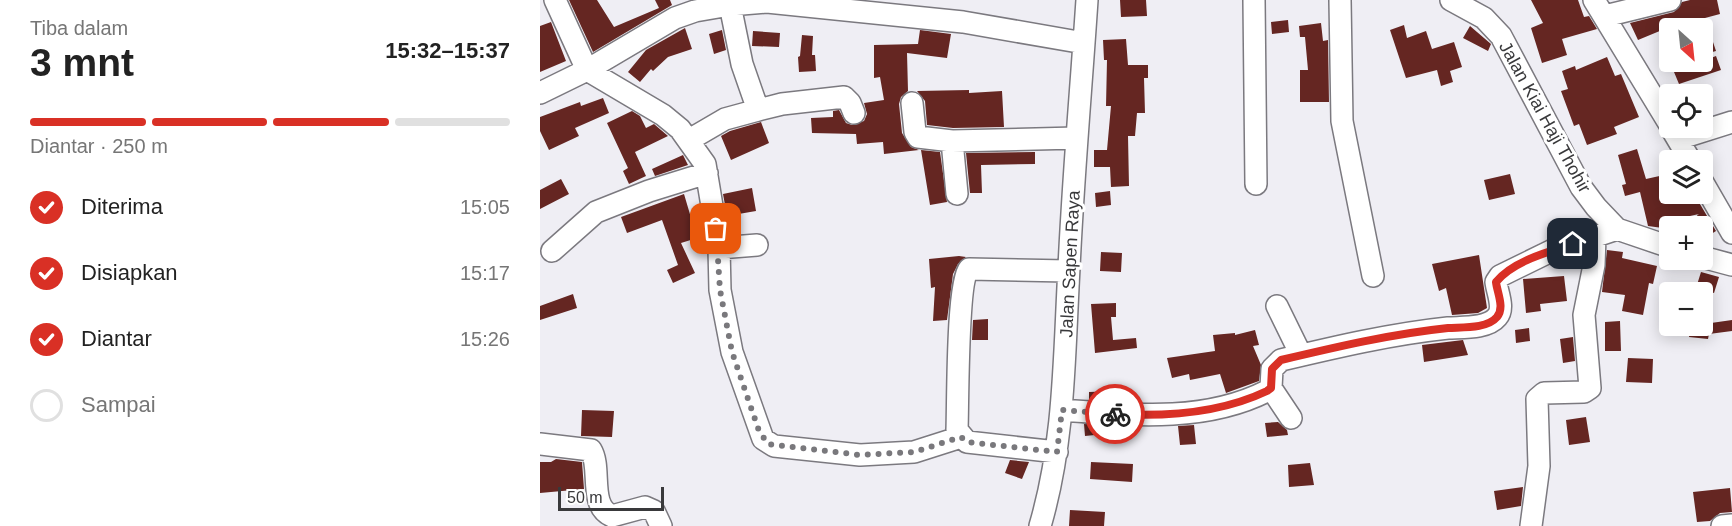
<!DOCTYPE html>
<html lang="id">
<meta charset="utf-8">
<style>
:root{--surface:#fff;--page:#f6f6f6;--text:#222;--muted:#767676;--line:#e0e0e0;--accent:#d93025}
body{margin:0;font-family:Helvetica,sans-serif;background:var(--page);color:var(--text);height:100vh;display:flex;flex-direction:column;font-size:22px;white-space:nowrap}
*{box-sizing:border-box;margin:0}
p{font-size:20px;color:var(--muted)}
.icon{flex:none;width:33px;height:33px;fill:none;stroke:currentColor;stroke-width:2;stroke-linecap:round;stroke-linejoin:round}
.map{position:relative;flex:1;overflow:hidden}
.sheet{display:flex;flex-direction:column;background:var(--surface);width:540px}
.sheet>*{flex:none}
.needle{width:39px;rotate:153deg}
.controls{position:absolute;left:1119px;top:18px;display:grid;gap:12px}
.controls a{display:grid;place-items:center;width:54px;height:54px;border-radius:6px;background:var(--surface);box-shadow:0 3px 15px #0003;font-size:30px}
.scale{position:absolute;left:18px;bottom:15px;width:106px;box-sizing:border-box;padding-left:6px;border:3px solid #39393b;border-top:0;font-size:16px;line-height:21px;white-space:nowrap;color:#39393b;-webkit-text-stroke:4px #fff;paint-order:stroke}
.pin{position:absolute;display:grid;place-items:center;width:51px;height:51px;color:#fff;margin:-26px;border-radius:12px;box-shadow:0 3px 9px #0006}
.courier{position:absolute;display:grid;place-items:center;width:60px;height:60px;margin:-30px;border:4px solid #d93025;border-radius:50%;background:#fff;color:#222;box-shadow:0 2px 8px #0007}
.headline em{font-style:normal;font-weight:700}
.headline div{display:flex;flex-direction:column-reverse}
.headline{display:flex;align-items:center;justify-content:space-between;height:102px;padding:0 30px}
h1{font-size:39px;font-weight:700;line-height:45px}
.bar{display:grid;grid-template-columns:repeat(4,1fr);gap:9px 6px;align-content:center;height:72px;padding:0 30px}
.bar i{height:8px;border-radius:4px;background:var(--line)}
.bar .active{background:var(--accent)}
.bar p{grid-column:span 4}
ol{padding:0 30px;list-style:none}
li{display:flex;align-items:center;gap:18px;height:66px}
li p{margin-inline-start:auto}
li .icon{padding:6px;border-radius:50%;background:var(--accent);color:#fff;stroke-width:4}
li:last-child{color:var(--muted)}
li i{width:33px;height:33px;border:3px solid var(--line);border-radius:50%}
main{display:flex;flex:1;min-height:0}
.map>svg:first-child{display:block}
.building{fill:#652622}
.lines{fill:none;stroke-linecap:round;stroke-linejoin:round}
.minor-casing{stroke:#7b797f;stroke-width:24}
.minor{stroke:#fff;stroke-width:21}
.done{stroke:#79787c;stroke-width:6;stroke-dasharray:0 10.8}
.route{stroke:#d93025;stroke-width:8}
.labels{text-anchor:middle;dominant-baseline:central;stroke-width:6;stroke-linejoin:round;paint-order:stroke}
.street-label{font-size:18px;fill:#39393b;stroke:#fff}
</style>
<main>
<section class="sheet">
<div class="headline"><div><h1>3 mnt</h1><p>Tiba dalam</p></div><em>15:32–15:37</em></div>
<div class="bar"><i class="active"></i><i class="active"></i><i class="active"></i><i></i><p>Diantar · 250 m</p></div>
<ol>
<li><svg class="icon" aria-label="check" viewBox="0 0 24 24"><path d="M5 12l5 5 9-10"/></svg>Diterima<p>15:05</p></li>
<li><svg class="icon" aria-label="check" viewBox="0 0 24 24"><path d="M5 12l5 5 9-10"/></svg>Disiapkan<p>15:17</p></li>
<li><svg class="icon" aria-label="check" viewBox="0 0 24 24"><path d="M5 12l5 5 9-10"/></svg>Diantar<p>15:26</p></li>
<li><i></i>Sampai</li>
</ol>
</section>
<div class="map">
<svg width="1192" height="526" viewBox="0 0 1192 526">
<rect width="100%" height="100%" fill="#efeef4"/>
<!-- building -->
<path class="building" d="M29 0H57L74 27 119 8 115 0H130L132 5 53 52Z
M580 0H606L607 16 581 17Z
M991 0H1038L1044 17 1049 16 1057 29 1022 39 1027 55 1002 63 991 28 1003 23Z
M1150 0H1177L1180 14 1165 18 1176 51 1165 54 1162 19 1127 28 1098 40 1090 23 1134 12 1142 2Z
M748 20 749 32 732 34 731 22Z
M11 22 26 61 0 72V26Z
M781 23 783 41 788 40 789 102H760V70H768L765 37H760L759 26Z
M864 25 867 38 886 31 892 49 914 42 922 67 910 71 913 82 901 86 897 70 866 78 850 30Z
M930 26 951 44 948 51 923 38Z
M145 28 152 49 128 57 113 71 111 69 100 82 88 72 106 50Z
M182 30 186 50 174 54 169 34Z
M380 30 411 34 407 58 367 53 368 91 361 97 359 104 362 133 371 147 379 150 344 154 343 142 317 144 316 134 272 133 271 118 293 117V111L299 110 306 123 312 125 324 121 327 114 324 103 344 100 340 77 334 78V45L378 44Z
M213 31 240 33 239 47 212 46Z
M262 35 273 36 272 55H275L276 71 259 72 258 57 260 56Z
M586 39 588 65H608V78H604L605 113H597L595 136H588L589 186 571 187 570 167H554V150H567L571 106H566L567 60H564L563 40Z
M1176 56 1181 70 1139 84 1134 72Z
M1067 57 1075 76 1081 74 1099 117 1074 127 1077 134 1047 145 1039 124 1034 126 1021 91 1028 89 1022 71 1035 66 1036 70Z
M429 90V93L462 91 464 127 413 128 387 125 385 101 377 91Z
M63 98 69 113 35 128 39 136 9 150 0 131V117L40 102 41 106Z
M92 111 100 116 106 128 114 124 128 136 95 152 106 176 89 184 83 171 88 168 67 123Z
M221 122 229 143 191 160 181 136 190 131Z
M1097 149 1106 179 1124 175 1126 186 1130 185V194H1154L1176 231 1168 236 1157 215 1159 214 1132 220 1133 226H1130V229L1108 226 1100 192 1085 196 1082 185 1086 184 1078 155Z
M381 150 400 152 407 202 390 205Z
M495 152V164L441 165 442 193H430L426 153Z
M143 155 148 165 115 176 112 169Z
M970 174 975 194 949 200 944 180Z
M21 179 29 194 0 209V190Z
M212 188 216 211 187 216 183 194Z
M570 191 571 205 556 207 555 193Z
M144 194 157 238 141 243 155 273 133 283 127 270 138 265 122 220 87 233 81 217Z
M1067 250 1083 252 1082 258 1117 266 1113 284 1109 283 1103 315 1082 311 1085 295 1062 292Z
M561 252 582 253 581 272 560 271Z
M939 255 947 308 938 313 912 315 906 288 899 291 892 264Z
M419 256 426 257 418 264 413 274 407 320 393 321 395 287 391 288 389 259Z
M1161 272 1179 277 1174 293 1156 288Z
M1024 276 1027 301 1000 304 1001 311 986 313 983 279Z
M33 294 37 308 0 320V306Z
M576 303V317H571L573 340 596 338 597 348 555 353 551 304Z
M448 319V340H432L433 320Z
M1192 320V331L1169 334 1168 339 1149 337 1150 326Z
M1080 321 1081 351H1065V322Z
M989 328 990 341 976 343 975 330Z
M715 330 719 345 713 346 721 365 719 381 686 393 680 374 650 380 649 374 632 378 627 358 675 351 673 335 695 333V335Z
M1033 337 1035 361 1023 363 1020 339Z
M923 340 928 355 884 362 882 345Z
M1088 358 1113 359 1112 383 1086 382Z
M577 391V401L549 399V392Z
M42 410 74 411 72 437 41 436Z
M1046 417 1050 442 1029 445 1026 420Z
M738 422 747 430 748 435 727 437 725 423Z
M544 424 574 426V433L545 436Z
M654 425 656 444 640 445 638 426Z
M16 459 42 462 44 489 0 493V462H11Z
M470 460 489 462 482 479 465 473Z
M551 462 593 464 592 482 550 479Z
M770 463 774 485 749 487 748 465Z
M983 487 981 506 957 510 954 491Z
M1190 488 1192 512 1180 513 1170 521 1157 522 1153 492Z
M530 510 565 512 564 526H529Z"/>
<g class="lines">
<defs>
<path id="minor" d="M15 0 47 70 123 115 140 129 165 164 179 248 180 290 192 352 223 439 234 446 320 455 374 452 421 437
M714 0 716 184
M800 0 802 121 833 276
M911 0 944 18 961 36 1041 187 1056 207 1077 229 1130 247
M1054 0 1130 125
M190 5 202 64 218 110 242 104 304 97 310 103 314 113
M1065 16 1130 0
M0 93 47 70 135 18 155 11 190 5 227 2 423 22 544 43
M372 103 375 132 378 137 412 141 536 138
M1131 128 1150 160
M1138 139 1192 122
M149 140 185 119 218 110
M412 141 417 194
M1162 181 1192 233
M179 248 217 245
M12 251 56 212 109 191 167 173
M1162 257 1192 265
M737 306 761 355
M731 388 751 418
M522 410C590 415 664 423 727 391L731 388 732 369 741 360C796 347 851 334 908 328 922 327 947 329 957 317 965 308 957 292 956 282L960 276 1011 251 1077 229
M0 444 51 450C62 468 48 506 72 516L105 507 114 511 121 526
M517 452 427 442 417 430C418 405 417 282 429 269L528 271
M500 526C525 441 524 356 529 268 533 179 541 90 547 0
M991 526 999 466 997 399 1004 393 1044 392 1050 388 1044 315 1054 265 1055 237
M1182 526 1192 525"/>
</defs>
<!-- minor casing -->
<use href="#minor" class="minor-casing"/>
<!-- minor -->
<use href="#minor" class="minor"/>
</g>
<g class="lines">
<!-- done -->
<path class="done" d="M176 229 180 290 192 352 219 431 228 444 320 455 374 452 421 437 427 442 517 452 522 410 575 414"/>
<!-- route -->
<path class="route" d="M575 414C626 417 681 413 727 391L731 388 732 369 741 360C796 347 851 334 908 328 922 327 947 329 957 317 965 308 957 292 956 282 973 261 1008 252 1033 244"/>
</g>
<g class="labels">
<!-- street labels -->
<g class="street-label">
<text transform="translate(1005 117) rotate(61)">Jalan Kiai Haji Thohir</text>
<text transform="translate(530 264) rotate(-87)">Jalan Sapen Raya</text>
</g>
</g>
</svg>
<div class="controls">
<a><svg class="needle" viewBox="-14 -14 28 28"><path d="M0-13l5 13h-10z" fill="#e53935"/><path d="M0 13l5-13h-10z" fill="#767676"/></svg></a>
<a><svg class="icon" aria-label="locate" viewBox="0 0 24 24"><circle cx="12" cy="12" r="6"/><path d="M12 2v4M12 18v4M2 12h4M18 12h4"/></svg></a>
<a><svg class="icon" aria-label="layers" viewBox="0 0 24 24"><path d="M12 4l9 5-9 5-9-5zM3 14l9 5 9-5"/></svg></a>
<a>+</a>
<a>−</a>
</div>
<div class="scale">50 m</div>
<div class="pin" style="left:176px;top:229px;background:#ea580c"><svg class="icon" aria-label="bag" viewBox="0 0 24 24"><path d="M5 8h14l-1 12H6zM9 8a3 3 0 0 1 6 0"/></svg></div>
<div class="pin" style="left:1033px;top:244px;background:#1f2937"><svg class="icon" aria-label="home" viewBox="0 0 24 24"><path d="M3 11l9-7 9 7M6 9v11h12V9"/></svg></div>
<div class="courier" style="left:575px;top:414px"><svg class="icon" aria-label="bike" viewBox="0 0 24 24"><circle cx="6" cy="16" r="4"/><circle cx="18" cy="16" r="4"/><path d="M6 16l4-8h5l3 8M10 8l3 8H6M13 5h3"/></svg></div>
</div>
</main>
